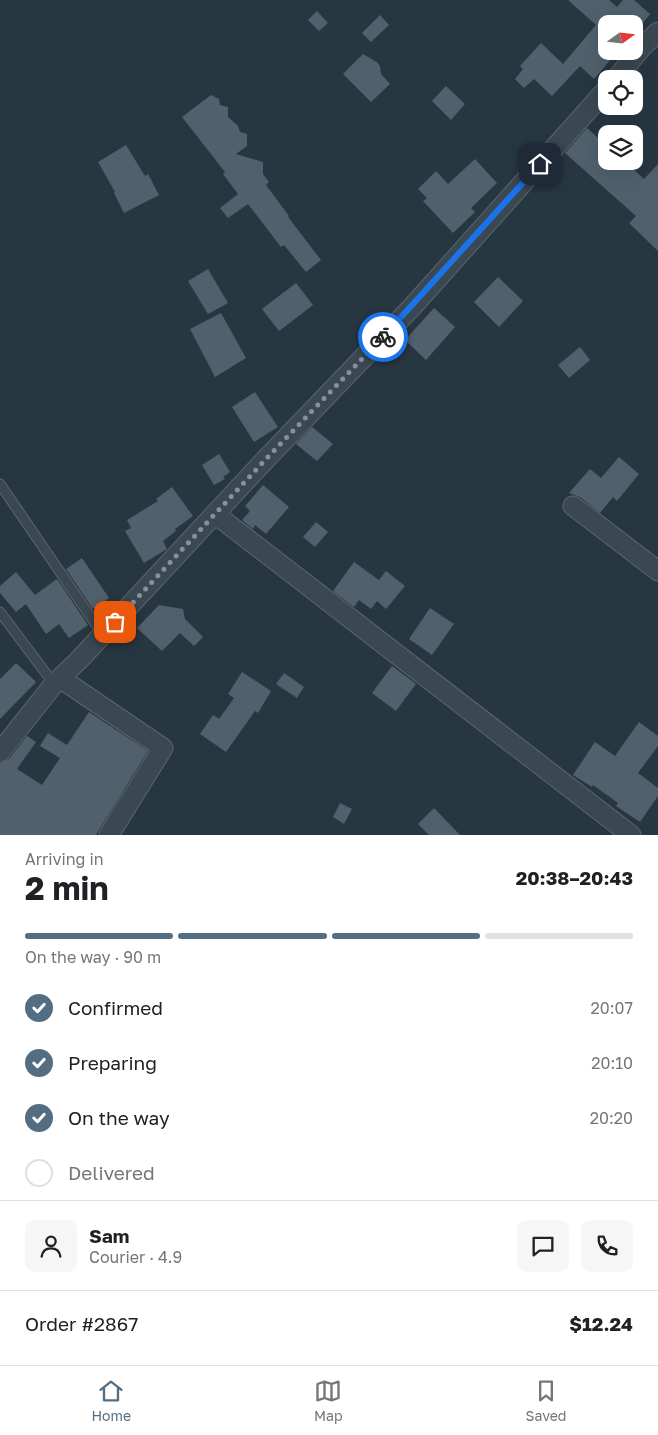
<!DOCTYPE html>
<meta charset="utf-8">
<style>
:root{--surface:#fff;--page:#f6f6f6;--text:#202124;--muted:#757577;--line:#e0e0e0;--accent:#536d83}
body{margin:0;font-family:"Golos Text",sans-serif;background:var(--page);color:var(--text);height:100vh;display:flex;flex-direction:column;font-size:19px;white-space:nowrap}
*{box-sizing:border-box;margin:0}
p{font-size:16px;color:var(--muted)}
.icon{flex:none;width:28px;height:28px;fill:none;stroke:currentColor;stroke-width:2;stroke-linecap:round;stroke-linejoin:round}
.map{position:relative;height:835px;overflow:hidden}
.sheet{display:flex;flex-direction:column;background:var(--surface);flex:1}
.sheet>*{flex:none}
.needle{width:32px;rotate:75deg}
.controls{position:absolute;left:598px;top:15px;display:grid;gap:10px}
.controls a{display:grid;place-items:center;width:45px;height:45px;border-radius:10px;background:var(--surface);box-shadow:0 5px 20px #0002;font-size:25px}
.pin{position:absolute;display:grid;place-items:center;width:42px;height:42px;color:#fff;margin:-21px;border-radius:10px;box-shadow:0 2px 8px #0006}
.courier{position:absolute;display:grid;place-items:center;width:50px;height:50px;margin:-25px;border:4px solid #1a73e8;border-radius:50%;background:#fff;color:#222;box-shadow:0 1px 6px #0007}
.summary em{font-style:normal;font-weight:700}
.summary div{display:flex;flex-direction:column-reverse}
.summary{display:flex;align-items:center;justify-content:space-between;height:85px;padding:0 25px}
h1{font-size:32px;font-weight:700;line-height:38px}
.bar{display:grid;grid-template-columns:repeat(4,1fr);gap:8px 5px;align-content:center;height:60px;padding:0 25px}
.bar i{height:6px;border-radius:4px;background:var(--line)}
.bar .on{background:var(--accent)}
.bar p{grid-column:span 4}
.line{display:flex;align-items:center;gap:12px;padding:0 25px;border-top:1px solid var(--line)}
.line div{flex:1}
.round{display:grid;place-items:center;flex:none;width:52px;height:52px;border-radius:10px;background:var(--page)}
ol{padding:0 25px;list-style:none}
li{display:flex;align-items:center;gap:15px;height:55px}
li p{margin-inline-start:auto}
li .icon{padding:5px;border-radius:50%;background:var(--accent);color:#fff;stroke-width:4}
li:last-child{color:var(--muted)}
li i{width:28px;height:28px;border:2px solid var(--line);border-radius:50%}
.dock{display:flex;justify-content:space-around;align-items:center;height:70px;border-top:1px solid var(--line);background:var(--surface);font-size:14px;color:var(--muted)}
.dock a{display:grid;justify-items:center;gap:2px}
.dock .on{color:var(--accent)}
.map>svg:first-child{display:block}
.building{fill:#50616d}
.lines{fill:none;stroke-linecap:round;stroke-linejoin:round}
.service-casing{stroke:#59666f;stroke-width:11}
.minor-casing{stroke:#59666f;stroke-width:21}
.service{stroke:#3b4852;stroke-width:9}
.minor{stroke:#3b4852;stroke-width:19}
.done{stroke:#85929c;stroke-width:5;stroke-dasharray:0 9}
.route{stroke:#1a73e8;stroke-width:6}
</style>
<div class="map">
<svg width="658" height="835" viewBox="0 0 658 835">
<rect width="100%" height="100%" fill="#273742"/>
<!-- building -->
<path class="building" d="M568 0H609L617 7 623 0H634L650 14 642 24H606V51H618L594 79 580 66 552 96 534 79 524 88 515 79 523 69 520 66 541 43 563 64 596 25Z
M317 11 328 23 319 31 308 20Z
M380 15 389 25 371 42 362 33Z
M363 54 378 63 380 67 381 74 390 84 371 102 343 74Z
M446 86 465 104 451 120 432 101Z
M211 95 219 99 220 105 228 107V117L238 126 240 132 247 134V146L236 154 263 162V174L269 182 266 185 289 216 288 217 321 260 306 272 284 245 281 247 248 204 228 218 220 208 238 194 223 174 225 172 182 117Z
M587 128 606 145V161H624L644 179 658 164V251L629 223 636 216 565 153Z
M126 145 145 176 148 174 159 195 124 213 114 193 115 192 98 162Z
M475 159 497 183 471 208 475 212 453 233 423 201 427 198 418 189 436 171 448 184Z
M208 269 228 303 208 314 188 281Z
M498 277 523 301 499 327 474 302Z
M296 283 313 305 279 331 262 309Z
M434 308 455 327 426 360 405 340Z
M221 313 246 358 215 377 190 329Z
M580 347 590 360 569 378 558 365Z
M255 392 278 427 254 442 232 407Z
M312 427 333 444 317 461 296 444Z
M219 454 230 472 223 477 225 479 214 485 202 465Z
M619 457 639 474 617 501 613 497 600 513 580 497 569 493 590 469 601 478Z
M263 485 289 507 266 534 255 525 253 529 242 520 250 511 245 506Z
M172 487 193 516 175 529 176 531 163 541 167 549 144 563 125 531 131 528 127 520 158 501 156 499Z
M316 522 328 532 315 547 303 537Z
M82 558 109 598 93 609 66 569Z
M354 562 379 580 386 571 405 586 386 609 377 601 371 609 359 600 354 607 333 591Z
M16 572 35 595 57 579 88 625 69 638 59 624 46 634 26 604 16 612 0 593V586Z
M159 605 183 609 185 619 203 637 194 646 180 633 162 651 137 628Z
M430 608 454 624 432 655 409 639Z
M16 663 36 682 0 719V679Z
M392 666 416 684 396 711 372 693Z
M242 672 271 691 258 713 255 711 226 752 200 734 213 715 219 719 234 698 228 694Z
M284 673 304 687 297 698 276 684Z
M89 712 148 751 96 835H0V763L9 759 27 736 36 742 17 769 42 785 60 758 40 746 48 733 67 745Z
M639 722 658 736V746L638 773 658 788V796L640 822 616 806 618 803 593 785 592 787 573 775 595 742 615 756Z
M340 803 352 809 344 824 333 817Z
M434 808 460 835H429L418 824Z"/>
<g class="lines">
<defs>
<path id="service" d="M0 484 103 635
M0 612 54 684"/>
<path id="minor" d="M616 79 642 47 658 32
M573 506 658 571
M215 514 631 835
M60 678 163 748 109 835
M0 752 54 684 79 660 266 459 413 306 606 90"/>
</defs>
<!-- service casing -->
<use href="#service" class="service-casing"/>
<!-- minor casing -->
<use href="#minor" class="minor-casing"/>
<!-- service -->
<use href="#service" class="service"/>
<!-- minor -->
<use href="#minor" class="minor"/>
</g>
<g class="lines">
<!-- done -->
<path class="done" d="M115 622 266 459 383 337"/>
<!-- route -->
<path class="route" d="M383 337 540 164"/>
</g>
</svg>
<div class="controls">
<a><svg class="needle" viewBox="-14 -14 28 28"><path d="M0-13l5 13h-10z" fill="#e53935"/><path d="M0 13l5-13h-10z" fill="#757577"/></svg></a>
<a><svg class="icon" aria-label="locate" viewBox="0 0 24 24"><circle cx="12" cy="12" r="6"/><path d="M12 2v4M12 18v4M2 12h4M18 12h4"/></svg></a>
<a><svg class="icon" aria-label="layers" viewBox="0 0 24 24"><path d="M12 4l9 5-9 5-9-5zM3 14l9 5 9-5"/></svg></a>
</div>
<div class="pin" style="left:115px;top:622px;background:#ea580c"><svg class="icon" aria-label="bag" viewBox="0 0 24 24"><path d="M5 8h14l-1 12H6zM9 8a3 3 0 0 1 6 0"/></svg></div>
<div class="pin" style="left:540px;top:164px;background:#1f2937"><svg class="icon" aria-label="home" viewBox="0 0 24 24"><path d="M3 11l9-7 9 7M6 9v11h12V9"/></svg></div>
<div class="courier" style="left:383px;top:337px"><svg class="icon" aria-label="bike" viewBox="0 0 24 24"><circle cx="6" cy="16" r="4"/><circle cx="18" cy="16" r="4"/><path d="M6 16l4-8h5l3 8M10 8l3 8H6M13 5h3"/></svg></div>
</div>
<section class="sheet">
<div class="summary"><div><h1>2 min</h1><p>Arriving in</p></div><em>20:38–20:43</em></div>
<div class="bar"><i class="on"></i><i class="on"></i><i class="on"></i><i></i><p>On the way · 90 m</p></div>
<ol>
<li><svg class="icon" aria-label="check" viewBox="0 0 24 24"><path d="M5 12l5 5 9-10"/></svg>Confirmed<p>20:07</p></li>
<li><svg class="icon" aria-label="check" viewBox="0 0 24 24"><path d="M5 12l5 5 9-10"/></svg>Preparing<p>20:10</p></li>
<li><svg class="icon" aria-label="check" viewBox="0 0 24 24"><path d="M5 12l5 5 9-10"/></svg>On the way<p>20:20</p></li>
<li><i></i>Delivered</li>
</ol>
<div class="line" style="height:90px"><a class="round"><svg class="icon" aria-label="person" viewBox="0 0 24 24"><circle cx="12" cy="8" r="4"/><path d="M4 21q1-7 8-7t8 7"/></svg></a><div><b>Sam</b><p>Courier · 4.9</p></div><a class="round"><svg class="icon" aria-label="chat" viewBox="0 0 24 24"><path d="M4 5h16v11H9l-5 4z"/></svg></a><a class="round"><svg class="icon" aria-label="phone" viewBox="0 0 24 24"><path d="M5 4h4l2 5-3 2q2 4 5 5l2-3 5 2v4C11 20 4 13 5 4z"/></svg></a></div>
<div class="line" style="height:65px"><div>Order #2867</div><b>$12.24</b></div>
</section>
<nav class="dock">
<a class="on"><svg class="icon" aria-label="home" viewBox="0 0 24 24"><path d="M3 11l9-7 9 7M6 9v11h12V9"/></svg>Home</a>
<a><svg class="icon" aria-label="map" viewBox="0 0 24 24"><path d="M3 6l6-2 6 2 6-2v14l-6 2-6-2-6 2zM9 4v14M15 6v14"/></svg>Map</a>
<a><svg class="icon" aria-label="saved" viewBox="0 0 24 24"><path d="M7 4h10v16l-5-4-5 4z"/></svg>Saved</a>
</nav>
